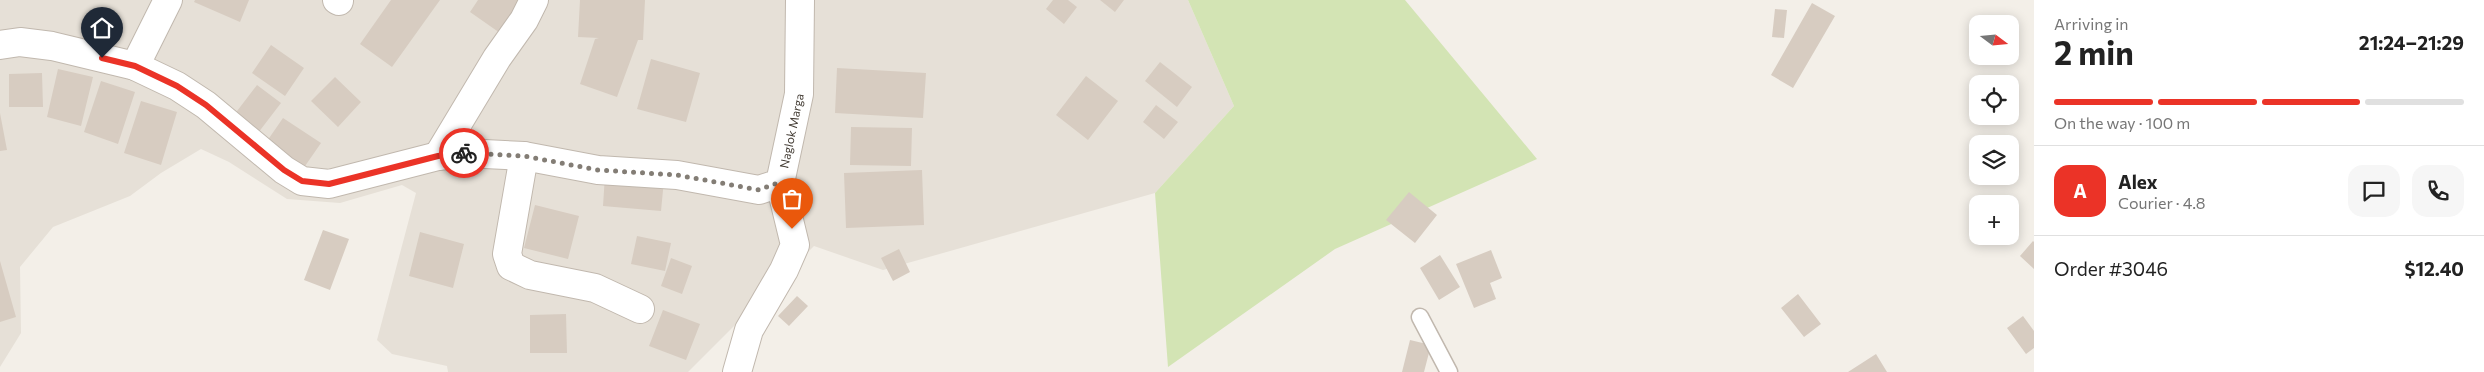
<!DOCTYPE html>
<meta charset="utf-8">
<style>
:root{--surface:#fff;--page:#f6f6f6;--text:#222;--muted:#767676;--line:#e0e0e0;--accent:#eb3327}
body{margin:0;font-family:Commissioner,sans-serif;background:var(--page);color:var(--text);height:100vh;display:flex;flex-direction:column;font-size:19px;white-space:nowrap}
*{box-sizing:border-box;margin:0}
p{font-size:16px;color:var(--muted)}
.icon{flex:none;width:28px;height:28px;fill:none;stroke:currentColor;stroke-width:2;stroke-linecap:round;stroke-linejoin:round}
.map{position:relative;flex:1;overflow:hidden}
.sheet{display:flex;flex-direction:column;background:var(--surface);width:450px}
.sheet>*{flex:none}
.needle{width:32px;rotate:106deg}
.buttons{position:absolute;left:1969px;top:15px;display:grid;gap:10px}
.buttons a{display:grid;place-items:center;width:50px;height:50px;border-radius:10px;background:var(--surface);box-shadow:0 2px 12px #0003;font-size:25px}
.pin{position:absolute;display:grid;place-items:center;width:42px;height:42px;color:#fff;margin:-51px -21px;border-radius:50% 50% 50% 0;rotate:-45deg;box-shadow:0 0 5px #0007}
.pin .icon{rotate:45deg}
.courier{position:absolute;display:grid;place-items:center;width:50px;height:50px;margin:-25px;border:4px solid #eb3327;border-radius:50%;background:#fff;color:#222;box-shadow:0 1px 6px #0007}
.summary em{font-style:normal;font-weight:700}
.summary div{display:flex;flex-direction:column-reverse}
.summary{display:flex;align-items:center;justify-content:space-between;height:85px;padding:0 20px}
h1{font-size:32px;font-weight:700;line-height:38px}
.bar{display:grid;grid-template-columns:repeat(4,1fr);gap:8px 5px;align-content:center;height:60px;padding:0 20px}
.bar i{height:6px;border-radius:4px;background:var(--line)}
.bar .selected{background:var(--accent)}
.bar p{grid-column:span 4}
.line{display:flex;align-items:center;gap:12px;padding:0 20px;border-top:1px solid var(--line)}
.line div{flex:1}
.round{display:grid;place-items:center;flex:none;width:52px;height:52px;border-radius:15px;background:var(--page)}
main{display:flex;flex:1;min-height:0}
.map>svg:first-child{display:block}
.residential{fill:#e6e0d7}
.green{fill:#d3e4b4}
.building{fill:#d7ccc1}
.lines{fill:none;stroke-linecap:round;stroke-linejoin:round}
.service-casing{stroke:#c1b8ae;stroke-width:19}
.minor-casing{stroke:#c1b8ae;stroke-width:30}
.service{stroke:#fff;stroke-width:16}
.minor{stroke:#fff;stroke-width:28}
.done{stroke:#837d75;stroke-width:5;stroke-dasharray:0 9}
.route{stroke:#eb3327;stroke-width:6}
.labels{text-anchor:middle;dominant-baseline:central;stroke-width:4.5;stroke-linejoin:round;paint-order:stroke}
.street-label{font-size:12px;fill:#463f37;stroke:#fff}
</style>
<main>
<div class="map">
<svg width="2034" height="372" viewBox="0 0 2034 372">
<rect width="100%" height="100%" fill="#f3efe8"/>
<!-- residential -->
<path class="residential" d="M0 0H1188L1234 106 1155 193 883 270 814 246 688 372H448L447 366 392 354 377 340 416 193 402 185 340 203 287 199 229 162 201 149 161 173 130 196 53 227 20 267 21 333 0 367Z"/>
<!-- green -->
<path class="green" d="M1188 0H1405L1537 159 1335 249 1168 367 1155 193 1234 106Z"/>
<!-- building -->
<path class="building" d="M195 0H249L240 22 194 2Z
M391 0H440L392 67 360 44Z
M478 0H522L500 33 470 12Z
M580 0H645L643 40H638L617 97 580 84 595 39 599 38 578 37Z
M1053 0H1068L1077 7 1064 24 1046 9Z
M1100 0H1124L1115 12Z
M1812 3 1835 16 1793 88 1771 75Z
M1775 9 1787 10 1784 38 1772 37Z
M271 45 304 68 285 96 252 73Z
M651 59 700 73 686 122 637 109Z
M1160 62 1192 87 1177 107 1145 81Z
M837 68 926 73 923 118 835 113Z
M58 69 93 77 81 126 47 117Z
M42 73 43 107H9V74Z
M1086 76 1118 101 1088 140 1056 115Z
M335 77 361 102 338 127 311 101Z
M101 81 135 92 118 144 84 132Z
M257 85 281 103 258 133 234 115Z
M141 101 177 112 161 165 124 153Z
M1156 105 1178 122 1164 139 1143 122Z
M0 113 7 150 0 151Z
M283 118 321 143 303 169 265 144Z
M851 127 912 128 911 166 850 165Z
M922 170 924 225 846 228 844 173Z
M605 175 664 180 661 211 603 206Z
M1409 192 1437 215 1415 243 1386 220Z
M535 205 579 216 568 259 524 248Z
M323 230 349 239 330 290 304 280Z
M420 232 464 244 453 288 409 276Z
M637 236 671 243 665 271 631 264Z
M2033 241 2034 242V269L2020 256Z
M899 249 910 272 893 281 881 258Z
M1491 250 1502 278 1490 283 1496 299 1474 308 1456 264Z
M1440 255 1460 287 1439 300 1420 268Z
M671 258 692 266 682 294 661 286Z
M0 261 16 317 0 322Z
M1798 294 1821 324 1804 337 1781 308Z
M797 296 808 306 789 326 778 316Z
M663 310 700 324 686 360 649 346Z
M566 314 567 353H530V315Z
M2023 316 2034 331V348L2026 354 2007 328Z
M1410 340 1431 345 1424 372H1402Z
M1876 354 1887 372H1848Z"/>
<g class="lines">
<defs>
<path id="service" d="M1420 317 1449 372"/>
<g id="minor">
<path d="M337 0 339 1"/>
<path id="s1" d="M0 45 20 42 52 46 135 66 177 86 206 105 284 170 302 181 329 184 438 156 464 153 524 156 598 170 677 175 759 190 780 183 799 94 800 0"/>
<path d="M135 66 168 0"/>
<path d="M438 156 497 58 524 20 534 0"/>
<path d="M524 156 507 254 511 266 530 275 595 288 640 309"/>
<path d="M737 372 749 330 784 270 795 245 780 183"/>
</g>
</defs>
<!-- service casing -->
<use href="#service" class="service-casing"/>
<!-- minor casing -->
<use href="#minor" class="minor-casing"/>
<!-- service -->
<use href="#service" class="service"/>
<!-- minor -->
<use href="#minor" class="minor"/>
</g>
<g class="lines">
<!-- done -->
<path class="done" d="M464 153 524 156 598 170 677 175 759 190 780 182 792 229"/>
<!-- route -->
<path class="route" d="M102 58 135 66 177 86 206 105 284 170 302 181 329 184 438 156 464 153"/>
</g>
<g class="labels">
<!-- street labels -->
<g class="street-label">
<text stroke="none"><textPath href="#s1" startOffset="881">Naglok Marga</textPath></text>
</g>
</g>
</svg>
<div class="buttons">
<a><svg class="needle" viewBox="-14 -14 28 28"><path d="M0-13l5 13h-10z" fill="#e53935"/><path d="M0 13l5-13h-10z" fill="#767676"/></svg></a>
<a><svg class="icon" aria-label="locate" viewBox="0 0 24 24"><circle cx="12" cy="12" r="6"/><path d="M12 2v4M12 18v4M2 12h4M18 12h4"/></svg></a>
<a><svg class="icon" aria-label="layers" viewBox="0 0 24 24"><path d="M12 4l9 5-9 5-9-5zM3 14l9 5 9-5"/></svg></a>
<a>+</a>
</div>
<div class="pin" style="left:792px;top:229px;background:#ea580c"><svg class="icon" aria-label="bag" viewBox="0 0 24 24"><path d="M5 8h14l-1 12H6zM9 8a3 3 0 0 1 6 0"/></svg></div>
<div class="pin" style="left:102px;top:58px;background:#1f2937"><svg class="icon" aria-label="home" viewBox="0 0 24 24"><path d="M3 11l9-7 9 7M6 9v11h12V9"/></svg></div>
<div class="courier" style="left:464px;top:153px"><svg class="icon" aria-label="bike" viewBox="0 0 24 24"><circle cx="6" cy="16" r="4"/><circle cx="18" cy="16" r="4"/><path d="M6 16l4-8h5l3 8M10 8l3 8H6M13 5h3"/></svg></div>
</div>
<section class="sheet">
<div class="summary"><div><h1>2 min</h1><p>Arriving in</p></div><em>21:24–21:29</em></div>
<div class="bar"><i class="selected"></i><i class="selected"></i><i class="selected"></i><i></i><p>On the way · 100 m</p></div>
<div class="line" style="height:90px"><b class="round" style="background:var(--accent);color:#fff">A</b><div><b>Alex</b><p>Courier · 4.8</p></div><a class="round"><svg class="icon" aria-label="chat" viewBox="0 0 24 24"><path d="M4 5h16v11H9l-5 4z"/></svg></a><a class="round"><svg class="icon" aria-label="phone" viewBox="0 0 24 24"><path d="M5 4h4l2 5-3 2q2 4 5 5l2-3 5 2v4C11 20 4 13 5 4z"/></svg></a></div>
<div class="line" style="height:65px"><div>Order #3046</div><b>$12.40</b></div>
</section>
</main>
